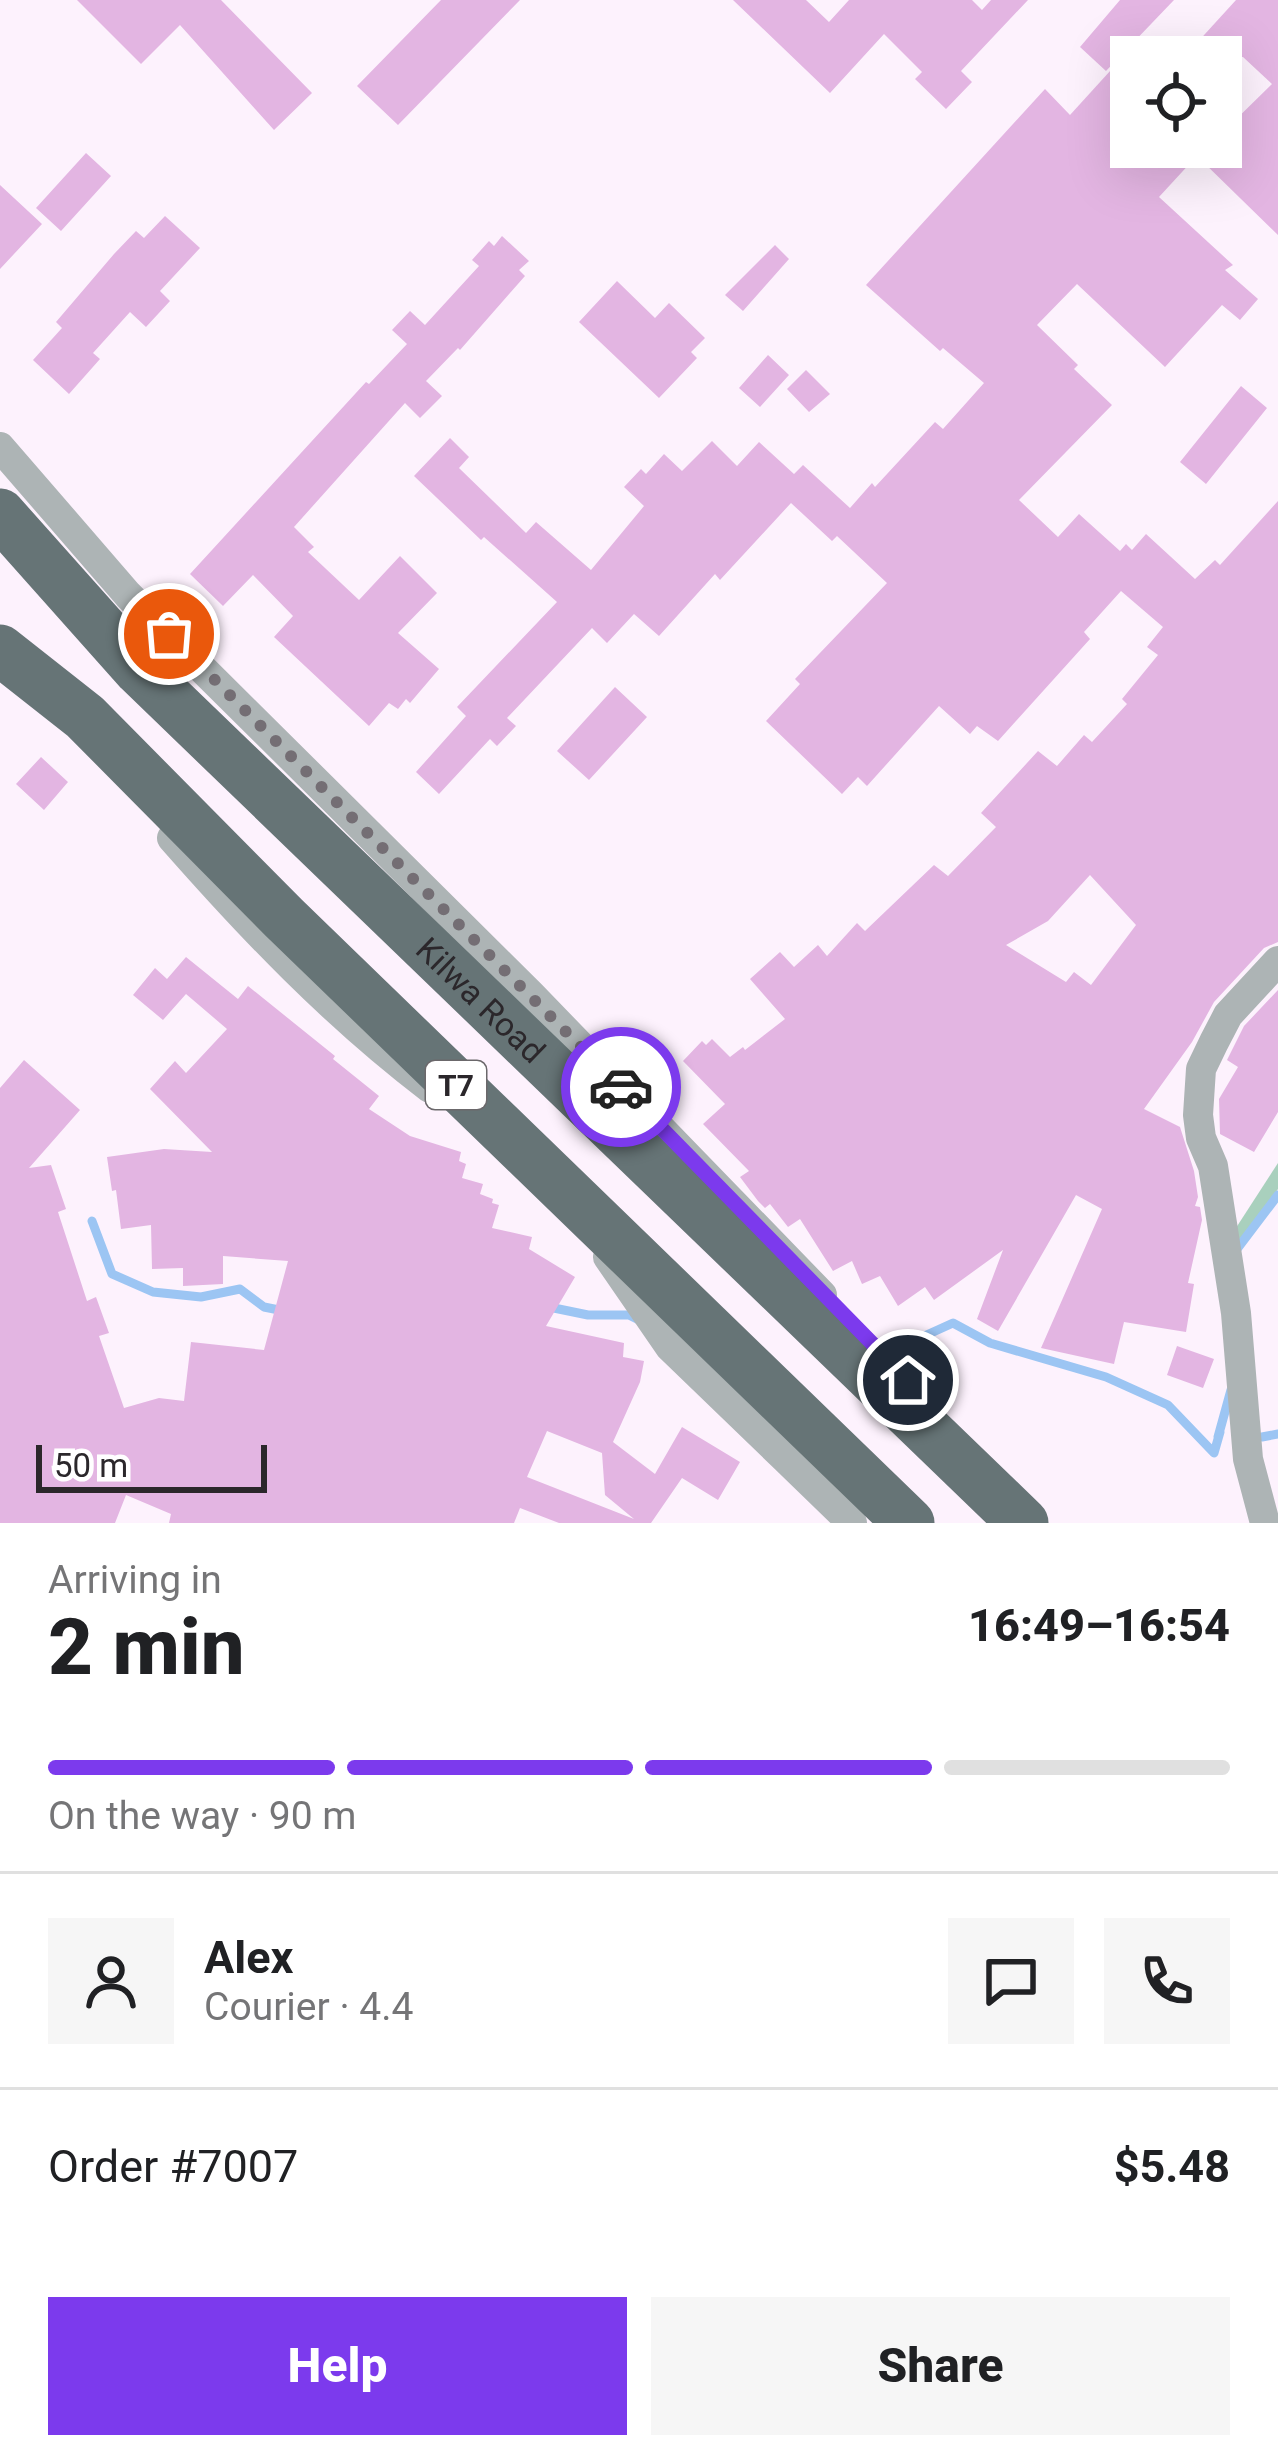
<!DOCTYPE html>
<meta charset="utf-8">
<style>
:root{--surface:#fff;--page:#f6f6f6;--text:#202124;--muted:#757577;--line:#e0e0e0;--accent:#7c3aed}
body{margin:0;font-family:Roboto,sans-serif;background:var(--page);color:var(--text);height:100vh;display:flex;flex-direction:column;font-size:45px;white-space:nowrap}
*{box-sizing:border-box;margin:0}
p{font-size:39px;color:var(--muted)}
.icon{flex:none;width:66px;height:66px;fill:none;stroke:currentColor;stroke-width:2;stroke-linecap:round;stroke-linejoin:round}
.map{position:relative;height:1523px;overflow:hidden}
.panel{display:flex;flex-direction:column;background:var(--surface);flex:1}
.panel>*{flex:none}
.controls{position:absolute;left:1110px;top:36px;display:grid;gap:24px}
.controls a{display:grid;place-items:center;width:132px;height:132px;border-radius:0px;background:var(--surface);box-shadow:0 12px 48px #0002;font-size:60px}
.scale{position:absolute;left:36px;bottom:30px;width:231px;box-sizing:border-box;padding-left:12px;border:6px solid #2b272b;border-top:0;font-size:33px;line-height:42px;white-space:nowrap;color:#2b272b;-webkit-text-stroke:9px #fff;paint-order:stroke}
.pin{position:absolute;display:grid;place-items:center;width:102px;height:102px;color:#fff;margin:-51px;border:6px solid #fff;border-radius:50%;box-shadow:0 3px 12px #0007}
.courier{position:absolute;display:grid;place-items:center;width:120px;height:120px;margin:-60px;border:9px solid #7c3aed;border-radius:50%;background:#fff;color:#222;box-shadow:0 3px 15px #0007}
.head em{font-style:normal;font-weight:800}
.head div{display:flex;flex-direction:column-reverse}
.head{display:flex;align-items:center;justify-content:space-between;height:204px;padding:0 48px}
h1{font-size:78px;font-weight:800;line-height:90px}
.bar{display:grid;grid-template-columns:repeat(4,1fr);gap:18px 12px;align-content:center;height:144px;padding:0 48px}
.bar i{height:15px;border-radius:9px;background:var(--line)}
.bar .on{background:var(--accent)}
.bar p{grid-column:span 4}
.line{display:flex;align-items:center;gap:30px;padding:0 48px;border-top:3px solid var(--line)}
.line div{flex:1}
.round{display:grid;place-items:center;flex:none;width:126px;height:126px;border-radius:0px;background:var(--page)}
.action{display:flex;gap:24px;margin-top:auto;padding:24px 48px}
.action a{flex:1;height:138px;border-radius:0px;background:var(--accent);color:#fff;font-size:48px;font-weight:800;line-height:138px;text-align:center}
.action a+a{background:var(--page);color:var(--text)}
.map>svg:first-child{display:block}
.green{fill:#a9d0bd}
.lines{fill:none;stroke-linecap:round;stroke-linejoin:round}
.stream{stroke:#9cc5f3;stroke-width:9}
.building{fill:#e3b5e2;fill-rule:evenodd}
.minor{stroke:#adb4b5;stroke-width:30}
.trunk{stroke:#667476;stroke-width:51}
.done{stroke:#746e74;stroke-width:12;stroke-dasharray:0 21.6}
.route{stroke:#7c3aed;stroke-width:15}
.labels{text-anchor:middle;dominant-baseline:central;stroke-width:9;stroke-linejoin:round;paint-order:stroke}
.shield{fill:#fff;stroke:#6b686b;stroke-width:3}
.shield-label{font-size:30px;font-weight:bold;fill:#2b272b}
.street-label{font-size:33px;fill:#2b272b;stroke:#fff}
</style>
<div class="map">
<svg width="1278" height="1523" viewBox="0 0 1278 1523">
<rect width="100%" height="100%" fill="#fdf2fd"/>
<!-- green -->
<path class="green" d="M1278 1163V1189L1223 1264 1221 1251Z"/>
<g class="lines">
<!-- stream -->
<path class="stream" d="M92 1221 112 1274 153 1292 201 1297 240 1289 264 1307 284 1311
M1234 1253 1278 1195
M549 1307 588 1315H629L641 1321
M889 1352 953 1323 990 1343 1106 1377 1168 1405 1214 1453 1220 1432
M1218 1437 1231 1390
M1262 1437 1278 1434"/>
</g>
<!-- building -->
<path class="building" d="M77 0H221L312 93 274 130 180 25 141 64Z
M441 0H520L398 125 357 86Z
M733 0H806L829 22 849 0H972L982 10 991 0H1028L961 71 972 82 946 109 915 79 922 72 884 34 830 93Z
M1120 0H1174L1106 71 1080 47Z
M1236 0H1278V235L1198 157 1208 147H1221V134L1272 84 1243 57H1184Z
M1131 48V147H1205L1159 197 1233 265 1225 270 1258 299 1240 320 1222 305 1165 367 1077 284 1037 325 1078 365 1074 369 1112 405 1019 500 1058 537 1079 514 1120 551 1126 544 1132 550 1146 534 1195 579 1215 560 1220 565 1278 501V942L1264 948 1214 1002 1192 1042 1144 1109 1180 1127 1194 1171 1198 1197 1195 1206 1200 1207 1202 1220 1188 1283 1194 1284 1186 1332 1124 1322 1114 1364 1041 1348 1102 1209 1076 1195 998 1331 977 1319 1003 1250 934 1300 925 1287 898 1306 880 1276 862 1284 852 1261 833 1271 800 1219 788 1227 770 1204 765 1208 758 1201 740 1177 749 1171 703 1124 725 1104 683 1061 702 1041 706 1045 712 1039 730 1057 743 1047 745 1050 785 1019 750 979 780 952 794 967 818 945 827 956 857 923 865 931 934 865 948 876 996 827 981 813 1038 751 1057 766 1084 735 1092 742 1127 704 1122 699 1158 655 1147 647 1163 627 1121 591 1084 632 1090 639 998 741 977 726 970 734 939 706 867 786 858 777 842 794 766 721 800 684 795 679 887 583 837 536 832 541 791 503 720 580 715 574 659 636 634 614 607 643 592 628 507 718 516 726 497 746 490 739 439 794 416 772 466 716 457 707 557 602 484 537 481 540 414 476 450 438 469 457 459 468 526 533 536 522 591 570 644 506 624 487 641 469 646 474 664 454 682 471 712 441 737 466 759 442 794 474 803 465 850 508 872 483 875 487 935 422 943 429 984 383 943 348 940 351 866 285 1045 89 1070 115ZM1090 875 1136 925 1091 985 1074 972 1066 982 1006 945 1048 921Z
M86 153 111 176 61 231 36 208Z
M0 185 42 224 0 269Z
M165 216 200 248 160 291 170 301 146 327 130 312 93 353 100 359 69 394 33 360 62 328 56 322 114 254 136 231 144 238Z
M502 236 529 261 519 270 525 276 460 350 458 348 426 381 442 396 420 418 405 403 294 527 314 547 308 552 359 600 400 556 437 593 398 633 439 669 410 703 406 699 398 709 389 703 369 726 274 637 293 616 253 575 223 606 190 574 366 382 369 384 407 344 392 330 410 311 425 325 479 266 472 260 489 241 494 246Z
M775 245 789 259 743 311 725 295Z
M617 281 655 318 669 303 705 338 691 352 697 358 659 398 579 322Z
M768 355 789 375 760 407 739 388Z
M806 370 830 394 809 412 787 389Z
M1241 386 1267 408 1206 484 1180 462Z
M615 687 647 717 589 780 557 751Z
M41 757 68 782 44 810 16 784Z
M186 957 238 999 248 986 335 1056 333 1059 379 1096 369 1109 410 1136 461 1152 459 1161 466 1164 462 1178 483 1184 480 1194 493 1199 492 1203 499 1205 492 1228 532 1237 529 1249 575 1277 546 1326 624 1343 623 1357 644 1361 640 1382 613 1442 655 1474 682 1427 740 1462 718 1500 682 1478 651 1523H559L520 1508 514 1523H169L171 1514 126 1495 115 1523H0V1088L24 1060 80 1110 29 1168 51 1165 66 1209 58 1212 87 1301 96 1297 109 1333 99 1336 124 1408 159 1398 184 1401 191 1342 264 1350 288 1261 223 1256V1284L183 1286V1268L152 1269 151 1225 121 1229 116 1190 112 1191 107 1157 164 1149 212 1152 150 1089 175 1061 186 1073 227 1029 186 994 163 1020 133 995 155 968 167 979ZM547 1431 602 1453 605 1495 634 1519 527 1477Z
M1278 990V1112L1254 1152 1220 1134 1219 1099 1238 1067 1227 1060 1244 1026Z
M1177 1346 1214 1359 1203 1388 1167 1375Z"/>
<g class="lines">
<!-- minor -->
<path class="minor" d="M0 447 128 595 531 995 822 1295
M172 838C252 929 333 1014 430 1088
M608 1257 670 1347 786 1459
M794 1446 786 1459 852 1523
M1265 1523 1248 1459 1236 1313 1213 1166 1201 1138 1198 1115 1201 1069 1214 1042 1228 1015 1278 961"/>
<!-- trunk -->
<g class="trunk">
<path id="s1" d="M0 514 139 670 1023 1523"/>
<path d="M0 650 85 717 284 918 909 1523"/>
</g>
</g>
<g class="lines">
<!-- done -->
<path class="done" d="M169 634 621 1087"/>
<!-- route -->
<path class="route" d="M621 1087 908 1380"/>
</g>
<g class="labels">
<!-- shield labels -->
<rect class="shield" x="426" y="1061" width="60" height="48" rx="9"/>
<g class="shield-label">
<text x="456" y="1085">T7</text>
</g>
<!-- street labels -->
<g class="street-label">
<text stroke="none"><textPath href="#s1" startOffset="684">Kilwa Road</textPath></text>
</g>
</g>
</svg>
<div class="controls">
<a><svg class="icon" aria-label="locate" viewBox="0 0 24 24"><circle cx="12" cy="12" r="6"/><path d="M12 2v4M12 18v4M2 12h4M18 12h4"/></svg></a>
</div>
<div class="scale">50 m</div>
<div class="pin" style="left:169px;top:634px;background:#ea580c"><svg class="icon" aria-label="bag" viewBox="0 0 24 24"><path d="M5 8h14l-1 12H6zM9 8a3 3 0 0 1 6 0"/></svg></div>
<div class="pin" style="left:908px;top:1380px;background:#1f2937"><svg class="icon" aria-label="home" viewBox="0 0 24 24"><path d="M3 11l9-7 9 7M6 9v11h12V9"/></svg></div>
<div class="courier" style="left:621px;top:1087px"><svg class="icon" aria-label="car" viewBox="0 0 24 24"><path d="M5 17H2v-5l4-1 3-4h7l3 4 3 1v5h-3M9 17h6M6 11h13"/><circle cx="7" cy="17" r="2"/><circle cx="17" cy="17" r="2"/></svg></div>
</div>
<section class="panel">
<div class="head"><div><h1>2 min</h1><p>Arriving in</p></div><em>16:49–16:54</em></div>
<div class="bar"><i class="on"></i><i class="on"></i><i class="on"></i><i></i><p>On the way · 90 m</p></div>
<div class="line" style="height:216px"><a class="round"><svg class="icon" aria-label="person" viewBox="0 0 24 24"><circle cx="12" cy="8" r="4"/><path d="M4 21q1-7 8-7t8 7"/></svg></a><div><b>Alex</b><p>Courier · 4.4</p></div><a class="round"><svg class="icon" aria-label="chat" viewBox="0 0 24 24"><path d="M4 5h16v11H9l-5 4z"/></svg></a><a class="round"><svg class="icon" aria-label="phone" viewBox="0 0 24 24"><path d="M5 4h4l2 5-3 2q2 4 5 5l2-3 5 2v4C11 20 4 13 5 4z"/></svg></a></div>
<div class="line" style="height:156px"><div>Order #7007</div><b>$5.48</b></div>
<div class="action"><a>Help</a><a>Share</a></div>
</section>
